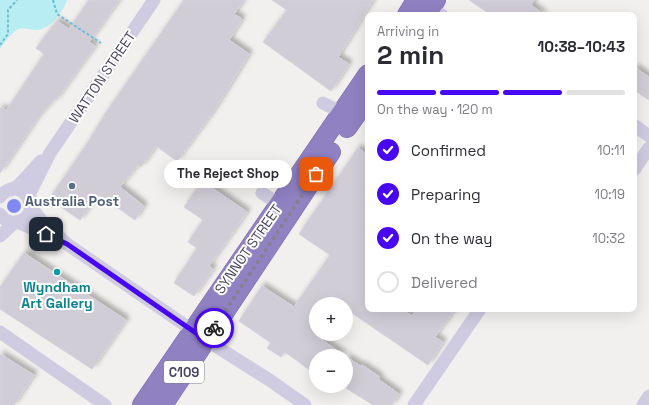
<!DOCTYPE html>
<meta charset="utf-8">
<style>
:root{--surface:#fff;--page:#f7f7f7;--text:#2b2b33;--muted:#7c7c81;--line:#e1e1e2;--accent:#4707f2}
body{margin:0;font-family:"Space Grotesk",sans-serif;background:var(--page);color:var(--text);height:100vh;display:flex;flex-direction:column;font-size:15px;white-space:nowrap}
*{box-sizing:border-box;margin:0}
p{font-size:13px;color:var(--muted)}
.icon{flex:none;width:22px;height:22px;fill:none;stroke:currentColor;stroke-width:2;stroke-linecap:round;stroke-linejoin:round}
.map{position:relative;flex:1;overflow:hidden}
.details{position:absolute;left:365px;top:12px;width:272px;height:300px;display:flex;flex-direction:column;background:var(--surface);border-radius:8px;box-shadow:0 4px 16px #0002}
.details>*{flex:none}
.tools{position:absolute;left:309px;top:297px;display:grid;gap:8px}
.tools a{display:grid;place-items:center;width:44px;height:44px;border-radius:50%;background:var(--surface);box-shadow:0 4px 16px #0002;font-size:20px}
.pin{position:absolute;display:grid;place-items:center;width:34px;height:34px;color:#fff;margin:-17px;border-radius:8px;box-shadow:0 2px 6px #0006}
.courier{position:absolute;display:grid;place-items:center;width:40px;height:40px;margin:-20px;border:3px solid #4707f2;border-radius:50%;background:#fff;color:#222;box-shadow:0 1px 5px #0007}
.bubble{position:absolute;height:28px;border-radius:14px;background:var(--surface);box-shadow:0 4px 16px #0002;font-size:13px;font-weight:700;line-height:28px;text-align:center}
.overview em{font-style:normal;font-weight:700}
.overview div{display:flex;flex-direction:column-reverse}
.overview{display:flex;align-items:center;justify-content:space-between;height:68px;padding:0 12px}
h1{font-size:26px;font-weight:700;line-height:30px}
.bar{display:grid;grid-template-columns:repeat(4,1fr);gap:6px 4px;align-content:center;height:48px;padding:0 12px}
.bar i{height:5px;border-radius:3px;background:var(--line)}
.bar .selected{background:var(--accent)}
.bar p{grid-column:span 4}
ol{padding:0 12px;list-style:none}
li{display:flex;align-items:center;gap:12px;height:44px}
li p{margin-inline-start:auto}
li .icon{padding:4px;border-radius:50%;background:var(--accent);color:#fff;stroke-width:4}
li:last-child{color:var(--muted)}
li i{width:22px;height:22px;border:2px solid var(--line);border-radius:50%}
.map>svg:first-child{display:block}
.green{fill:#b8eef3}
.water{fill:#808af5}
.building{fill:#d1cdd7;stroke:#d5d1db;filter:url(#shadow)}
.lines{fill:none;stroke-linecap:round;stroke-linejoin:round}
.highway-casing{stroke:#7b6cae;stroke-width:20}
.path{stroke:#6cbed5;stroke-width:2;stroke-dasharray:3 2;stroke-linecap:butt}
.minor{stroke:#cfcbe0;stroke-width:13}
.highway{stroke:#8f81c2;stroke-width:19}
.done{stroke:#848090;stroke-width:4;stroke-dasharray:0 7.2}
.route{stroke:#4707f2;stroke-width:5}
.service-dot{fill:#5c6f8a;stroke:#fff;stroke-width:1.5}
.culture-dot{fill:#0f9aa8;stroke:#fff;stroke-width:1.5}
.labels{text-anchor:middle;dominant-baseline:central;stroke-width:4;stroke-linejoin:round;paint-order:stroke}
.shield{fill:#fff;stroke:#807c8e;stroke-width:1}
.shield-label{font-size:13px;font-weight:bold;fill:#49445e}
.street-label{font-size:14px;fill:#49445e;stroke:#fff}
.service-label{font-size:14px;font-weight:bold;fill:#4e5e75;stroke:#fff}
.culture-label{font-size:14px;font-weight:bold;fill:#0d838f;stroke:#fff}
</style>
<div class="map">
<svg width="649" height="405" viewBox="0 0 649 405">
<defs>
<filter id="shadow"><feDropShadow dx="3.5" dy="-3.5" stdDeviation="2" flood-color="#0004"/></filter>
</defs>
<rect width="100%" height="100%" fill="#f1f0ee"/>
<!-- green -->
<path class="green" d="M0 0H67C63 12 49 31 35 30 29 30 25 27 19 29 12 31 4 43 0 49Z"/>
<!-- water -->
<path class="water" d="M7 206a7 7 0 1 1 14 0a7 7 0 1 1-14 0Z"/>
<!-- building -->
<path class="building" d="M89 0H119L89 42 95 46 56 100H54L38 117 0 173V107L6 111 44 54 36 48 57 21 69 29Z
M184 0H244L234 14 242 19 229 40 249 54 215 109 177 161 156 146 141 167 138 165 120 187 144 206 135 220 98 194 80 220 49 199 86 145 107 111Z
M272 0H373L338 57 349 64 331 91 263 42 287 10Z
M469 0H534L531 5 544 15H491Z
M634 67 649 77V100L634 90Z
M358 148 368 155V309H401L412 316 417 309H455L435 337 443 342 428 365 346 309V304H316V334H326L322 340 345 356H316V364L311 371 285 352 281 357 267 348 271 343 239 321 262 286 294 307 330 255 299 234Z
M202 181 247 212 209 266 213 269 194 296 174 283 197 248 188 242 203 220 184 207Z
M24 253 126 320 92 369 0 309V287Z
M0 354 34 375 14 405H0Z
M346 357 361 366 362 365 380 377 378 379 399 394 392 405H373L346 388Z"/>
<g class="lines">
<defs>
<path id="highway" d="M407 15 416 0
M426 15 436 0
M347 128 368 98
M142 405 368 74
M163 405 331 152"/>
</defs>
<!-- highway casing -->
<use href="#highway" class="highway-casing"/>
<!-- path -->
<path class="path" d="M53 0 57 14 101 43
M0 45 8 34V10L17 0"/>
<!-- minor -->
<path class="minor" d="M430 9 442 15
M323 103 342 113
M634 125 649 136
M634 170 649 148
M11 190 18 186 41 161
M262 193 279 204
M0 197C21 170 47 217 16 222 10 223 4 220 0 214
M30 202V193L50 153 154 0
M31 207 41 220 67 244 192 330
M17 222 55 238
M0 236 14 223
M0 332 105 405
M206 340 271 381 305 405
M414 405 480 309
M643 405 649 396"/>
<!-- highway -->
<use href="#highway" class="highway"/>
</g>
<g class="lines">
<!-- done -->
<path class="done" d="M214 328 316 174"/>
<!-- route -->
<path class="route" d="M46 234 67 244 206 340 214 328"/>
</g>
<!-- markers -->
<circle class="service-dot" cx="72" cy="186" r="4"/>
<circle class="culture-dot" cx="57" cy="272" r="4"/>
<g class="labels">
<!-- shield labels -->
<rect class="shield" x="164" y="361" width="40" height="22" rx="3"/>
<g class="shield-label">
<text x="184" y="372">C109</text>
</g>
<!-- street labels -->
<g class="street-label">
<text transform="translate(102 77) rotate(-56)">WATTON STREET</text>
<text transform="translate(248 249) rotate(-55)">SYNNOT STREET</text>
</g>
<!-- service labels -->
<g class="service-label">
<text x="72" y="201">Australia Post</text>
</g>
<!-- culture labels -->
<g class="culture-label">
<text x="57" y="287">Wyndham<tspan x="57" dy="16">Art Gallery</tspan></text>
</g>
</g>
</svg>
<div class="tools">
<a>+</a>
<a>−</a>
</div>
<div class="pin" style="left:316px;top:174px;background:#ea580c"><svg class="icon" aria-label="bag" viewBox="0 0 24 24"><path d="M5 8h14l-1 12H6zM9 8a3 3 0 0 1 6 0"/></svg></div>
<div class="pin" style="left:46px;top:234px;background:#1f2937"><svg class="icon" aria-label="home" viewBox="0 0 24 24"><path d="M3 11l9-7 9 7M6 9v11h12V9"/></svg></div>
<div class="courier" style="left:214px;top:328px"><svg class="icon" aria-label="bike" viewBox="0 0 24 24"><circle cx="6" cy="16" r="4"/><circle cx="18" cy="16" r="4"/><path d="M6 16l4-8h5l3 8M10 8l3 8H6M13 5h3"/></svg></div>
<div class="bubble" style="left:164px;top:160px;width:128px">The Reject Shop</div>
<section class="details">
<div class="overview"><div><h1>2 min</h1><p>Arriving in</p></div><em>10:38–10:43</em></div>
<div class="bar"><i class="selected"></i><i class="selected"></i><i class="selected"></i><i></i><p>On the way · 120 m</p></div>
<ol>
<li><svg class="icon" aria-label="check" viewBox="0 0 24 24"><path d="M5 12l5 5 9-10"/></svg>Confirmed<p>10:11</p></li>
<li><svg class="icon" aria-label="check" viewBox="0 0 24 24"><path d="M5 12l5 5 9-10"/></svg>Preparing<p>10:19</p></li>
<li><svg class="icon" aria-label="check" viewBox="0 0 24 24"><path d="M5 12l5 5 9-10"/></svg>On the way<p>10:32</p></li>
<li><i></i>Delivered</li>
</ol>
</section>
</div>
